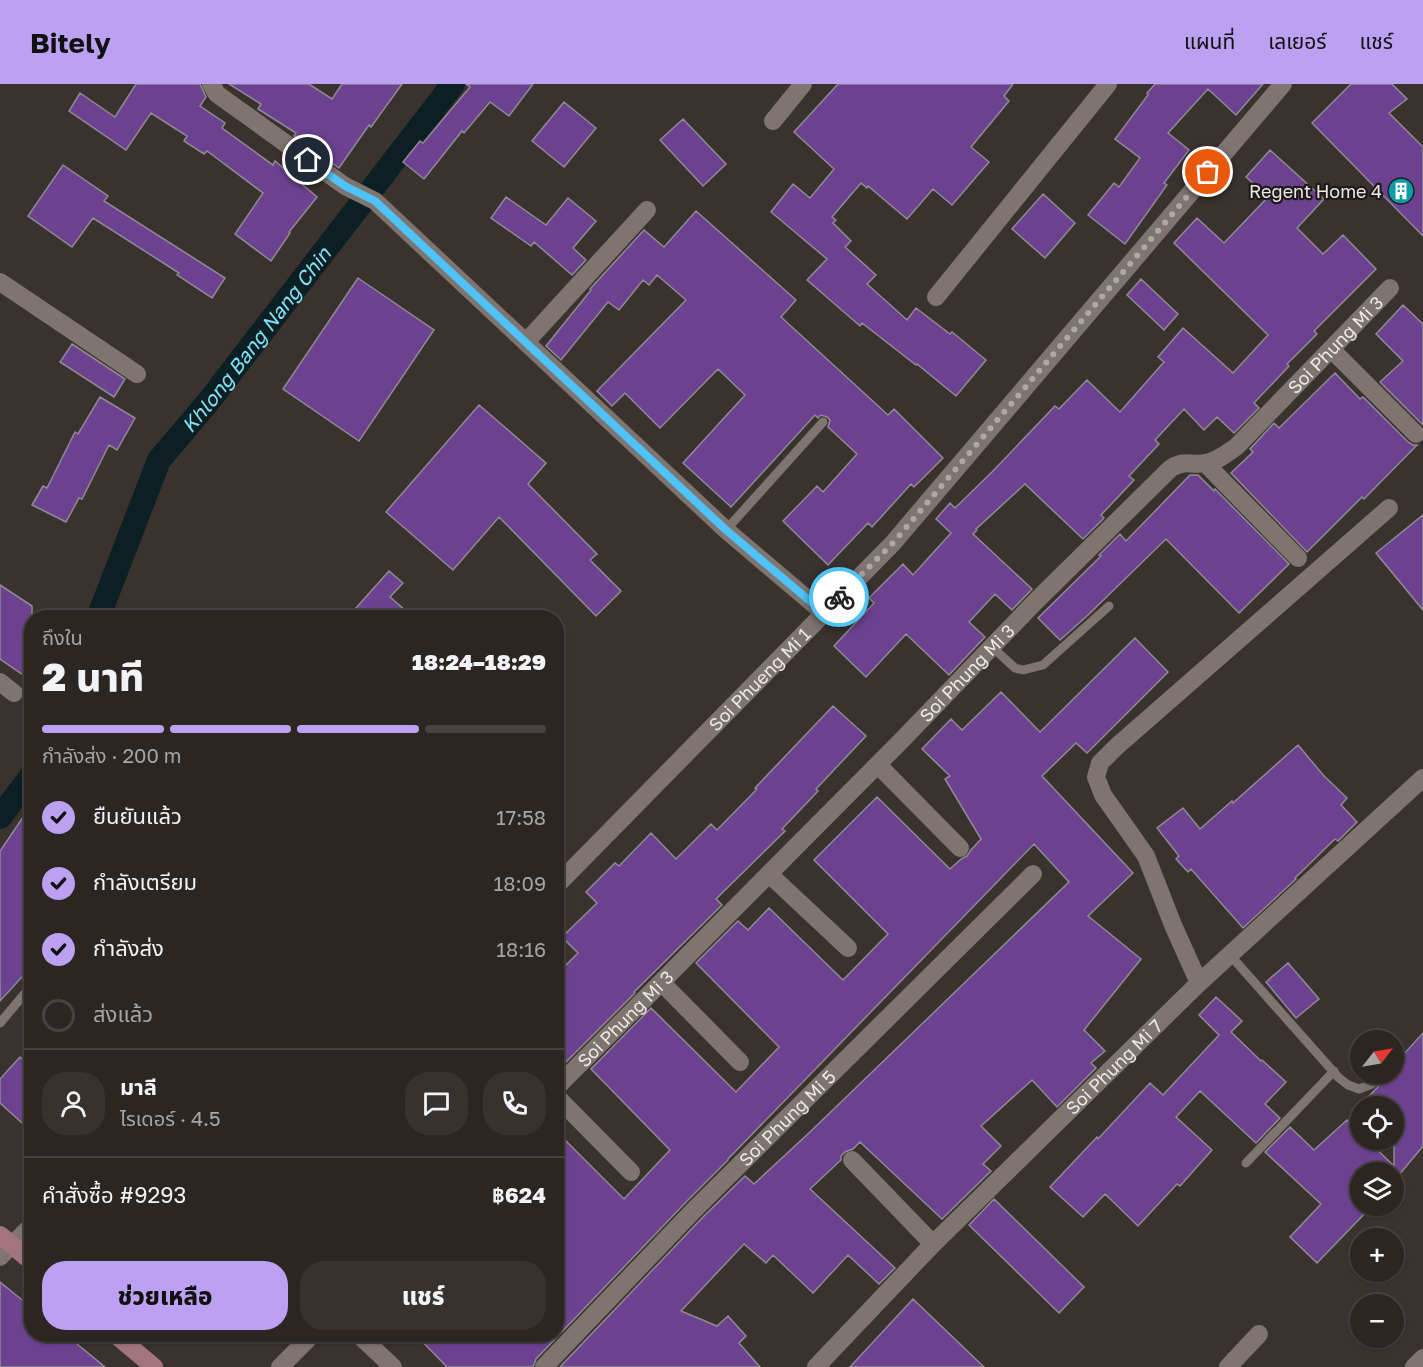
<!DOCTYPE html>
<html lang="th">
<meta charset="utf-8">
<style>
:root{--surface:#2c2622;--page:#38322f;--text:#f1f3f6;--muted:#a6a5a5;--line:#484340;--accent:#bca0f2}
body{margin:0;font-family:"Golos Text","Noto Sans Thai",sans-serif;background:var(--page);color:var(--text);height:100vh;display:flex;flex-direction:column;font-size:22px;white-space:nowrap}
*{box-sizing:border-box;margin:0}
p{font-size:20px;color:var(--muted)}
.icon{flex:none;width:33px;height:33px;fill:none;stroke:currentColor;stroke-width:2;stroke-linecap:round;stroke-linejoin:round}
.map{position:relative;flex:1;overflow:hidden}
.details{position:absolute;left:24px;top:526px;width:540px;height:732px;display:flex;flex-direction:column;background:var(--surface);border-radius:24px;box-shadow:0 2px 4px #0004,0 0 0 2px var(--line)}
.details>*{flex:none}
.needle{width:39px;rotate:59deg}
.buttons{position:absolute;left:1350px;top:946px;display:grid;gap:12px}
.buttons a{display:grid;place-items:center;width:54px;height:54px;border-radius:50%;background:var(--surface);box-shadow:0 2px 4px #0004,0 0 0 2px var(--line);font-size:30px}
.pin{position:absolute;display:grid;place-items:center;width:51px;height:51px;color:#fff;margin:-26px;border:3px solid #fff;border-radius:50%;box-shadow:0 2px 6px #0007}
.courier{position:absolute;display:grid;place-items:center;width:60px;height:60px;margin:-30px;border:4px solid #4fc3f7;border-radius:50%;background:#fff;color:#222;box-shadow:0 2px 8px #0007}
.summary em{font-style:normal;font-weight:800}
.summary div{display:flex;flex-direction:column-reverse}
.summary{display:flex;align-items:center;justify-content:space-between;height:102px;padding:0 18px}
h1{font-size:39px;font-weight:800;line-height:45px}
.bar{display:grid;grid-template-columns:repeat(4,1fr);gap:9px 6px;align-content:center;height:72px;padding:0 18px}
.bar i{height:8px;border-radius:4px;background:var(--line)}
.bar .active{background:var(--accent)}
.bar p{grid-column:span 4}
.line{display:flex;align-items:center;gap:15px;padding:0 18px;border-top:2px solid var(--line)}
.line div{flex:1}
.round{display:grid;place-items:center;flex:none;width:63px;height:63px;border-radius:24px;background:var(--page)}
ol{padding:0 18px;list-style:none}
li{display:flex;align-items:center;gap:18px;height:66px}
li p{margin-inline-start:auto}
li .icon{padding:6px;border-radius:50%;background:var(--accent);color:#111;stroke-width:4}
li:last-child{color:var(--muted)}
li i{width:33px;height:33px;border:3px solid var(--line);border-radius:50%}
.primary-button{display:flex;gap:12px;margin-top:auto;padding:12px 18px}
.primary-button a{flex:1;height:69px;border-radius:24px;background:var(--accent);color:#111;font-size:24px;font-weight:800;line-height:69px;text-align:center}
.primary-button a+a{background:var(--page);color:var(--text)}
header{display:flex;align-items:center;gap:36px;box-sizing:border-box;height:84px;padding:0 30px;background:var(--accent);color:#111}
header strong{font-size:28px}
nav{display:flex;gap:33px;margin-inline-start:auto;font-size:21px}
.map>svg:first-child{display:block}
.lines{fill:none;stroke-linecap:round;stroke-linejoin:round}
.canal{stroke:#0c1f22;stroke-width:24}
.building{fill:#6c4290;stroke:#8f8b93;stroke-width:1.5}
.lane{stroke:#7e7470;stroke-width:9}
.street{stroke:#7e7470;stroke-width:18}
.secondary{stroke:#a2757e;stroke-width:18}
.done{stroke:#afa9a6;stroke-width:6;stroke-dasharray:0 10.8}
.route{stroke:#4fc3f7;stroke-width:8}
.labels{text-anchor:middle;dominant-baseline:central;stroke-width:4.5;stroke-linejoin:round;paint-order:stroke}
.poi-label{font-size:18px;fill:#eee9e7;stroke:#1e1a19;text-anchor:end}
.street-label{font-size:18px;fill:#eee9e7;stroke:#1e1a19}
.water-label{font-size:20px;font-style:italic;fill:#82e2f5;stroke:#1e1a19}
</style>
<header>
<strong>Bitely</strong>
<nav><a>แผนที่</a><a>เลเยอร์</a><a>แชร์</a></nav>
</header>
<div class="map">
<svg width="1423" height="1283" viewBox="0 0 1423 1283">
<rect width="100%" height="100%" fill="#3a322e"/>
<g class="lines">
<!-- canal -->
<g class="canal">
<path id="s1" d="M98 534 159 376 209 317 453 0"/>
<path d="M0 733 32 691"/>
</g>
</g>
<!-- building -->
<path class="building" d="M136 0H200L206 13 200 22 225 39 222 44 273 81 275 77 317 113 289 148 290 149 271 177 235 150 263 109 207 67 204 70 184 57 187 52 151 29 126 66 69 27 80 9 115 33Z
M229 0H309L332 15 342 0H402L371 43 369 41 339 84 294 52 296 49 258 25 261 20Z
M466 0H533L509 32 490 18 464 49 462 47 424 95 403 78 420 57 423 59 470 3Z
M838 0H1013L1004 12 1009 17 971 63 989 78 952 121 933 105 907 135 868 102 867 104 861 99 832 133 836 136 833 139 851 157 845 163 876 191 867 200 907 236 916 224 950 250 952 248 986 276 956 312 917 280 916 281 862 239 860 242 807 196 827 175 771 128 793 100 810 114 834 85 794 48Z
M1155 0H1263L1236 31 1208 5 1168 49 1189 66 1164 99 1167 101 1125 160 1088 131 1114 99 1119 103 1140 74 1115 55 1148 11 1147 9Z
M1351 0H1392L1407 15 1389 29 1423 63V152L1312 39Z
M564 18 596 44 564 83 532 57Z
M683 35 726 80 703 102 660 56Z
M1270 66 1324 115 1297 144 1323 170 1343 151 1376 185 1314 247 1317 250 1287 280 1289 282 1254 319 1259 324 1234 349 1217 333 1204 346 1184 325 1155 356 1159 360 1129 392 1134 396 1101 431 1104 434 1083 455 1025 400 976 445 977 446 973 450 1032 505 1012 526 995 510 969 538 985 553 949 591 906 550 866 593 834 562 874 519 869 514 903 480 913 491 951 449 936 435 950 419 955 424 992 388 1055 322 1059 325 1087 296 1120 328 1164 278 1158 273 1183 244 1233 289 1268 251 1174 159 1197 134 1224 159 1268 113 1246 93Z
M63 81 108 112 104 117 225 194 212 214 177 191 179 189 93 134 72 163 28 132Z
M1043 110 1075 139 1045 174 1012 145Z
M506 113 546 141 568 114 596 137 573 164 586 176 572 191 534 158 531 162 491 134Z
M696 127 796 216 781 233 888 331 894 325 943 374 914 403 911 400 872 443 868 439 828 481 783 437 817 402 823 408 857 370 828 343 830 336 827 333 821 331 818 334 815 331 731 423 683 379 745 311 718 285 660 344 625 309 612 322 597 307 686 216 657 191 649 201 643 196 619 226 608 218 561 276 546 262 591 206 590 205 644 146 664 163Z
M358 194 434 246 359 357 283 305Z
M1141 195 1178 230 1164 246 1127 211Z
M1403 221 1423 240V341L1380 298 1403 277 1376 250Z
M72 260 125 295 114 313 60 278Z
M1335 289 1360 315 1363 313 1408 358 1413 361H1417L1364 415 1362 413 1307 468 1231 389 1253 368 1250 365 1274 339 1279 344Z
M100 313 135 334 117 366 109 361 82 415 79 414 66 438 32 421 43 402 47 404 75 348 78 350Z
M479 321 546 379 528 400 597 470 590 476 621 507 596 532 499 433 453 486 386 428Z
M1190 391H1198L1214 407 1215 405 1289 480 1239 529 1166 455 1088 531 1060 556 1038 534 1101 472 1099 471 1120 450 1126 457Z
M1423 431V526L1376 469Z
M389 487 403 499 390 513 414 534H347Z
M0 501 32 522V597L0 575Z
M1135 554 1168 588 1087 669 1076 659 1042 692 1133 789 1088 832 1141 875 1084 946 1105 967 1091 979 1096 984 1057 1023 1032 996 981 1042 1001 1062 983 1080 991 1087 942 1135 860 1058 853 1065 845 1068 841 1072V1076L810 1105 895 1184 879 1200 848 1171 813 1209 773 1171 766 1179 744 1160 681 1227 717 1242 728 1232 746 1252 739 1259 760 1283H560L703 1133 745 1092 754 1100 810 1048 1069 798 1034 760 728 1075V1076L687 1117 536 1275 533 1283H447L416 1251H556V1047L624 1115 670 1066 591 985 651 924 736 1008 779 963 696 879 738 837 748 846 769 824 843 896 888 850 814 776 877 713 950 785 961 775 967 772 971 766 981 755 945 695 950 692 922 665 951 635 962 646 1001 608 1040 648Z
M833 622 866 652 816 705 818 707 782 745 785 747 716 815 722 821 634 908 635 909 556 988V891L578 869 562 853 597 819 586 808 615 779 619 782 651 749 676 775 711 740 717 746 757 705 755 704Z
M1298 661 1324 692 1347 714 1341 721 1357 738 1338 757 1335 755 1295 794 1296 795 1243 844 1191 785 1188 788 1176 775 1179 772 1157 744 1183 724 1200 745 1232 717 1233 719Z
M32 720V882L0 917V767Z
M1288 879 1319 915 1296 934 1266 898Z
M1216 913 1242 937 1231 948 1261 977 1262 976 1286 998 1265 1020 1280 1034 1256 1059 1200 1007 1176 1033 1212 1066 1180 1102 1177 1100 1138 1142 1105 1110 1083 1133 1050 1103 1097 1053 1098 1055 1150 999 1163 1011 1219 951 1199 931Z
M1423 949V1062L1394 1097V1089H1360V1122H1372L1317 1179 1290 1153 1321 1120 1265 1068 1290 1043 1314 1066 1347 1036 1360 1050V1056H1367L1394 1082V1023H1358L1377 1004 1385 994 1387 990H1394V981Z
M20 973 32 983V1048L0 1019V995Z
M994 1115 1084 1203 1059 1229 969 1141Z
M0 1198 32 1224V1251H66L105 1283H0Z
M913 1215 984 1283H850Z"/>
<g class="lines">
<!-- lane -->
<path class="lane" d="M726 446 823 338
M992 563 1015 584 1023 586 1043 581 1109 522
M1230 871 1339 994 1348 1001 1359 1005 1372 1000 1380 990
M0 939 32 901
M1246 1079 1334 987"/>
<!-- street -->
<g class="street">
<path d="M211 0 217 10 345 102 375 117 726 446 824 529"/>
<path d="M773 37 803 0"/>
<path d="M0 198 137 290"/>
<path d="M936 213 1108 0"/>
<path d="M526 258 647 126"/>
<path d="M1331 265 1416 350"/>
<path d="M1205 379 1298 474"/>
<path d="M0 598 14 609"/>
<path d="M878 681 960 764"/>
<path d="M769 790 848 864"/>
<path id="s2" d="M556 802 893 459 1283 0"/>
<path d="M662 899 740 978"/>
<path d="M1199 899 1173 841 1146 772 1103 711 1096 693 1100 679 1116 663 1389 424"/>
<path id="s3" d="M556 1004 901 657 1035 518 1171 384C1187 375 1190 382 1205 379 1216 378 1226 370 1236 363L1390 204"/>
<path d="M556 1012 631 1088"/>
<path d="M852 1076 933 1160"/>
<path d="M0 1173 32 1141"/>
<path d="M359 1251 393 1283"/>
<path d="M280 1283 312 1251"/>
<path id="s4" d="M544 1283 695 1125 1033 790"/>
<path id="s5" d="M816 1283 933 1160 1199 899 1423 694"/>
<path d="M1228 1283 1259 1250"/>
<path d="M1414 1283 1423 1274"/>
</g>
<!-- secondary -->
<path class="secondary" d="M0 1151 32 1178
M116 1251 154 1283"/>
</g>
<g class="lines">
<!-- done -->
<path class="done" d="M839 513 893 459 1208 88"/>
<!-- route -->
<path class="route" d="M308 76 345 102 375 117 726 446 824 529 839 513"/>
</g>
<!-- icons -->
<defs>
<symbol id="building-disc" viewBox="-11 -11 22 22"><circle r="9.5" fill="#0f9aa8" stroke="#1e1a19"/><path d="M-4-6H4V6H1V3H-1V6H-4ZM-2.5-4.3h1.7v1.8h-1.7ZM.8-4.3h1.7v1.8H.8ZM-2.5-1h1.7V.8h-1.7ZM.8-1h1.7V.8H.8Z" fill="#fff"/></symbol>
</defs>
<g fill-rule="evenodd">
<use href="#building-disc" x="1386" y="92" width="30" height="30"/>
</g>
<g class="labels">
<!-- poi labels -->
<g class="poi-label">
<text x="1382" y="107">Regent Home 4</text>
</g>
<!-- street labels -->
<g class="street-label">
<text stroke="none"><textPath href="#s3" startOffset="1086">Soi Phung Mi 3</textPath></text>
<text stroke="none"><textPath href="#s3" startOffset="584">Soi Phung Mi 3</textPath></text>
<text stroke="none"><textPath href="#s2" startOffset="290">Soi Phueng Mi 1</textPath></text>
<text stroke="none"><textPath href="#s3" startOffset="98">Soi Phung Mi 3</textPath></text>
<text stroke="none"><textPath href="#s5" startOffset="423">Soi Phung Mi 7</textPath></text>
<text stroke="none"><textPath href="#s4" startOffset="348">Soi Phung Mi 5</textPath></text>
</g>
<!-- water labels -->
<g class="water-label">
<text stroke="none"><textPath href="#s1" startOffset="324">Khlong Bang Nang Chin</textPath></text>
</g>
</g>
</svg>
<div class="buttons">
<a><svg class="needle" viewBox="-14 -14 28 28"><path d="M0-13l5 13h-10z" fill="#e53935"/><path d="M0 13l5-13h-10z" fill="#a6a5a5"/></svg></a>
<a><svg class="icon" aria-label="locate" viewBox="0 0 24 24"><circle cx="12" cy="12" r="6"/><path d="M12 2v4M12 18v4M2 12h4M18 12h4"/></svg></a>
<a><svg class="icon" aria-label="layers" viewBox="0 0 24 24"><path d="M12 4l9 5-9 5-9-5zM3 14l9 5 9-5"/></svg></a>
<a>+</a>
<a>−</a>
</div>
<div class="pin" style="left:1208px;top:88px;background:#ea580c"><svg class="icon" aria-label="bag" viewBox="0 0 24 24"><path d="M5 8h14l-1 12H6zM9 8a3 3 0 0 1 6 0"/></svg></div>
<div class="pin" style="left:308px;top:76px;background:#1f2937"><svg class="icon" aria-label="home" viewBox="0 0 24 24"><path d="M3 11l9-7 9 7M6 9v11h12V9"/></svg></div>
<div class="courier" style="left:839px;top:513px"><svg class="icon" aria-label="bike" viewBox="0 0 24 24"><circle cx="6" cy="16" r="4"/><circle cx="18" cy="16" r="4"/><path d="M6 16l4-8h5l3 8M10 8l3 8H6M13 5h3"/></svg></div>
<section class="details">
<div class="summary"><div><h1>2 นาที</h1><p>ถึงใน</p></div><em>18:24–18:29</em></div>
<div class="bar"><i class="active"></i><i class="active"></i><i class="active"></i><i></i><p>กำลังส่ง · 200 m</p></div>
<ol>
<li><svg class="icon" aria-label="check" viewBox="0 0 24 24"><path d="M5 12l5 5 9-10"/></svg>ยืนยันแล้ว<p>17:58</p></li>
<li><svg class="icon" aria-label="check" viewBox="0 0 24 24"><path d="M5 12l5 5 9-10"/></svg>กำลังเตรียม<p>18:09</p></li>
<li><svg class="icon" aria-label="check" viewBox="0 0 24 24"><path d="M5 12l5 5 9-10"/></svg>กำลังส่ง<p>18:16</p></li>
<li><i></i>ส่งแล้ว</li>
</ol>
<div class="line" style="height:108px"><a class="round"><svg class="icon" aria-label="person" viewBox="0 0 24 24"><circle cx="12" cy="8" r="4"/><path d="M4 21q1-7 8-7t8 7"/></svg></a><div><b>มาลี</b><p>ไรเดอร์ · 4.5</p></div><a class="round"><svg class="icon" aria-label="chat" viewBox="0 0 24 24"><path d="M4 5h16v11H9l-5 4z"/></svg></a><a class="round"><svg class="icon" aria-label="phone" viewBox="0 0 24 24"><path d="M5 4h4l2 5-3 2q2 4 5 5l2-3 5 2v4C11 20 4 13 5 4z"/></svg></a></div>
<div class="line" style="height:78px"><div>คำสั่งซื้อ #9293</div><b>฿624</b></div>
<div class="primary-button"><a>ช่วยเหลือ</a><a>แชร์</a></div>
</section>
</div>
